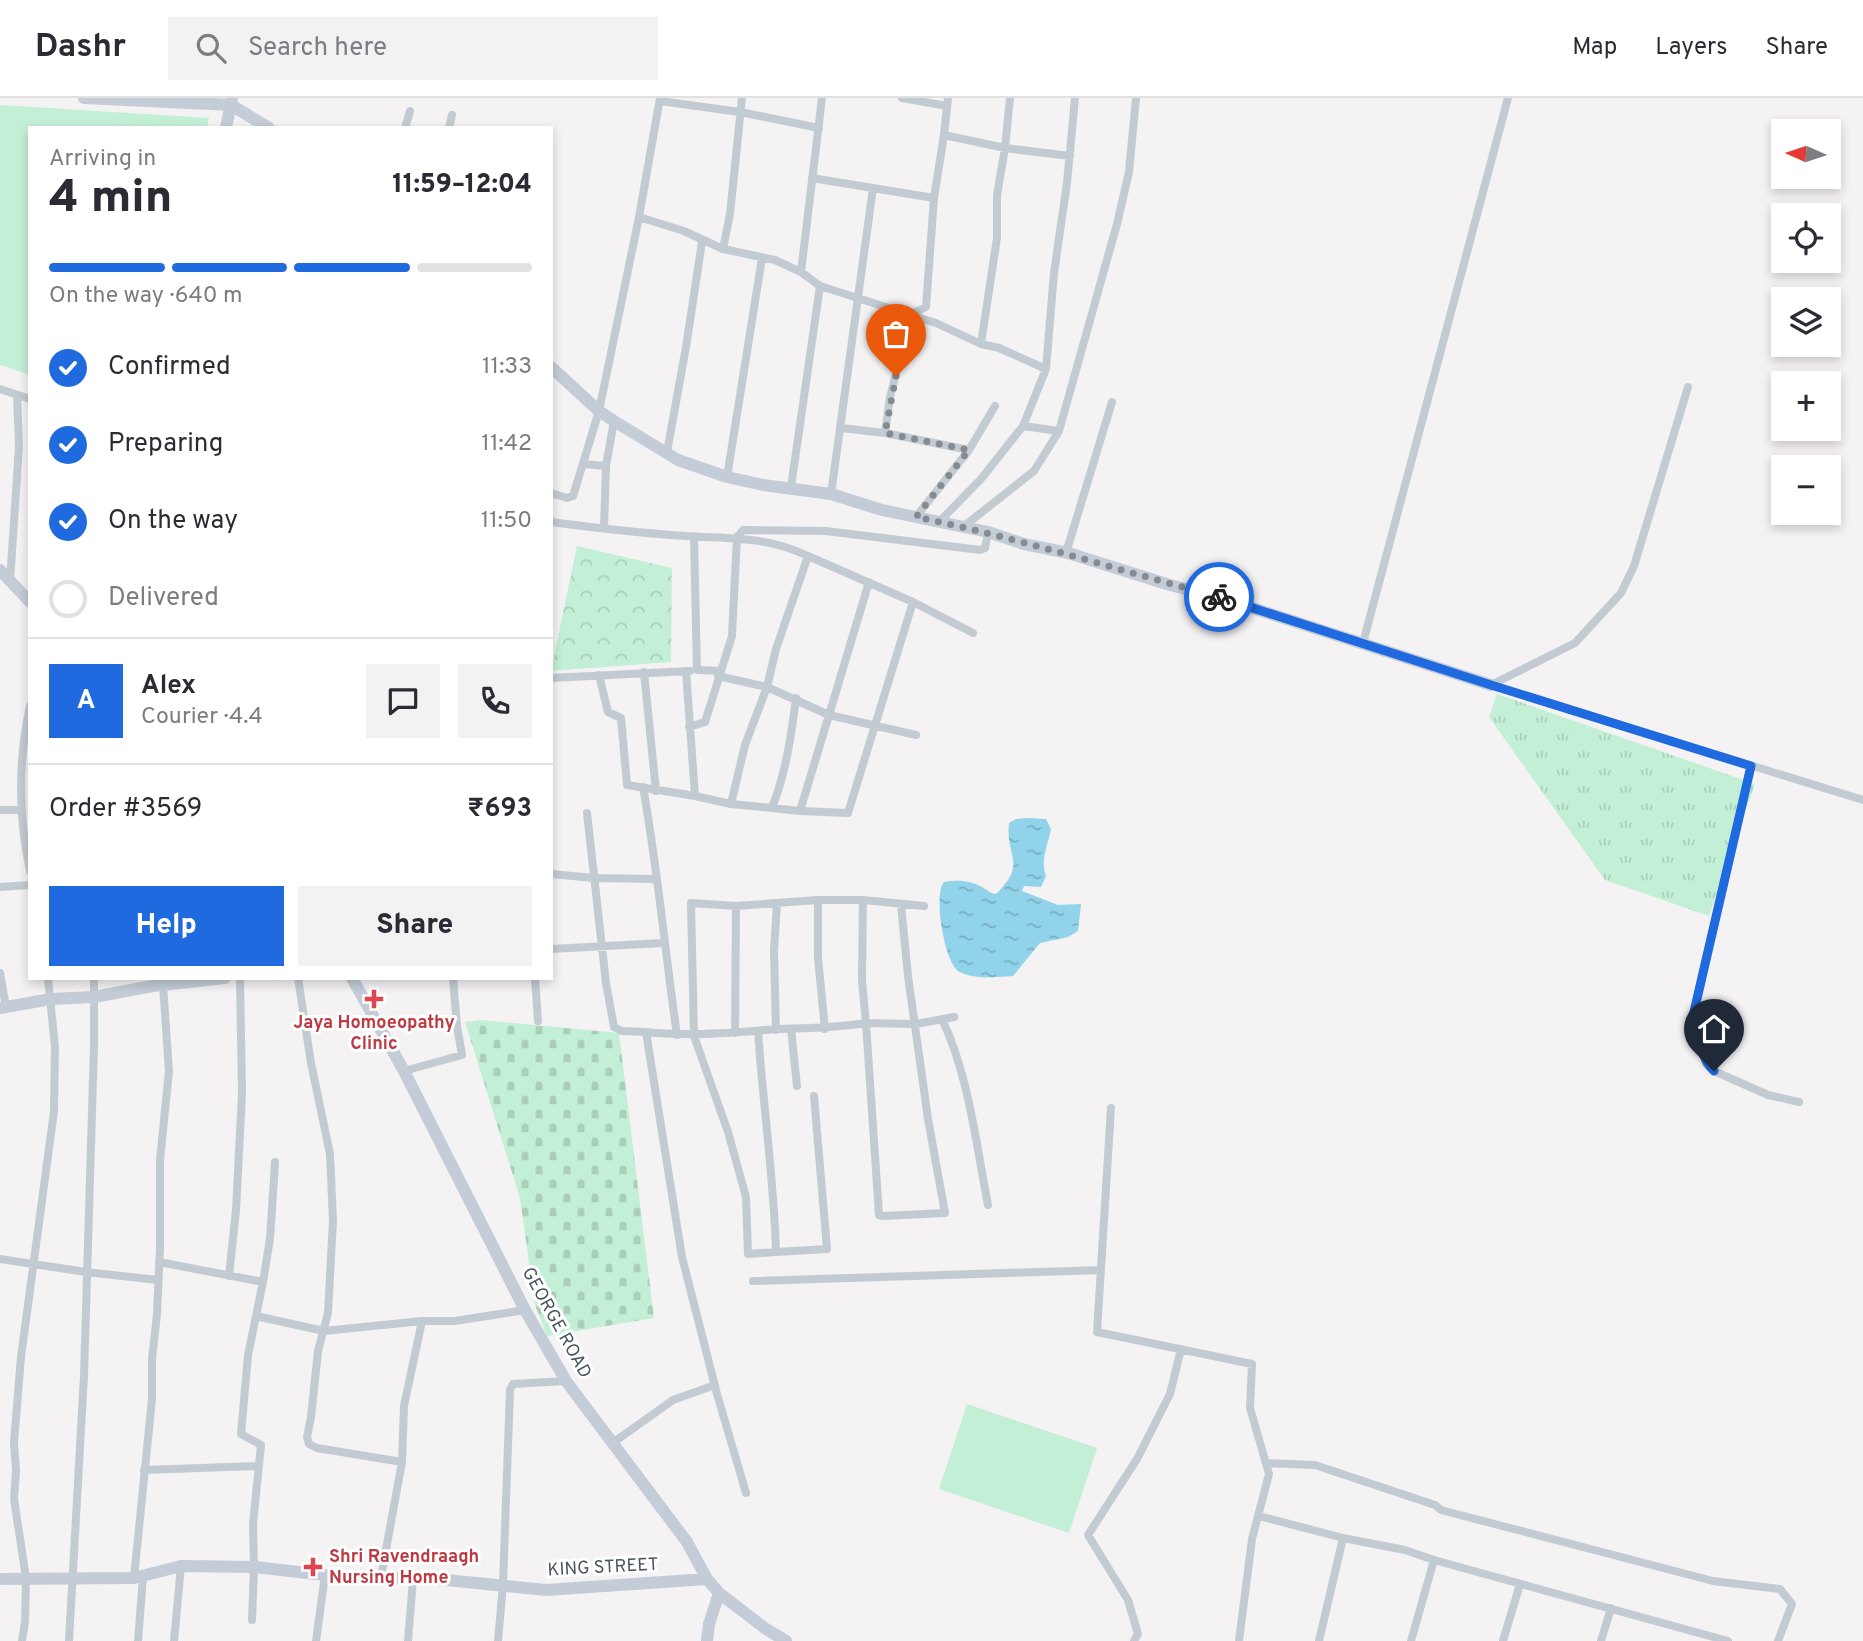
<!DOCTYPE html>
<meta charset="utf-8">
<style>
:root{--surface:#fff;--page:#f2f2f3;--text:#2b2b33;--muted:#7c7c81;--line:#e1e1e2;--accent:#206ae0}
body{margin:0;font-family:Overpass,sans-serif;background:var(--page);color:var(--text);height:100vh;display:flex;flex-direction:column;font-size:26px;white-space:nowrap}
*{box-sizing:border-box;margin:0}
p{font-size:23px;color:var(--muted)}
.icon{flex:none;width:38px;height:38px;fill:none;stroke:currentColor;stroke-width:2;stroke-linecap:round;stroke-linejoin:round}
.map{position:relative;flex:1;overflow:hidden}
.sheet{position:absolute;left:28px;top:28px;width:525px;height:854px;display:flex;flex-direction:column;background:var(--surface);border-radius:0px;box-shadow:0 4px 10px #0003}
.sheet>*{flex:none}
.needle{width:46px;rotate:273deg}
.fabs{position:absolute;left:1771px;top:21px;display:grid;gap:14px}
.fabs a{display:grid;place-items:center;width:70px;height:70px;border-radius:0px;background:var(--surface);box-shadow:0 4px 10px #0003;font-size:35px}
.pin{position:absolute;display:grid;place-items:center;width:60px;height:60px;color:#fff;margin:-72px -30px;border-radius:50% 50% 50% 0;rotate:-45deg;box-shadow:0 0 7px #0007}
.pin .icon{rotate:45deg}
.courier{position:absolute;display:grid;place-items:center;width:70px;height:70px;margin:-35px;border:5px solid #206ae0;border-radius:50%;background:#fff;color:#222;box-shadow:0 2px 9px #0007}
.overview em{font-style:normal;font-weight:800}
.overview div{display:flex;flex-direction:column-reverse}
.overview{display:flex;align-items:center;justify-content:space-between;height:119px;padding:0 21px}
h1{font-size:46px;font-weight:800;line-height:52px}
.bar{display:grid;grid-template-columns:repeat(4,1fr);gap:10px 7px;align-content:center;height:84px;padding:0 21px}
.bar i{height:9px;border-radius:5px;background:var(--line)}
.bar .selected{background:var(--accent)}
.bar p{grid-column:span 4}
.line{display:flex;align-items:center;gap:18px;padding:0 21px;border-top:2px solid var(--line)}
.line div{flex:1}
.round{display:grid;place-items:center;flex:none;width:74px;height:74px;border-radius:0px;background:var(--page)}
ol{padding:0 21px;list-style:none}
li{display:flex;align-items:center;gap:21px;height:77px}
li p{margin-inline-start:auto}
li .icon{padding:7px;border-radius:50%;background:var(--accent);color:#fff;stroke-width:4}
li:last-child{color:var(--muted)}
li i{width:38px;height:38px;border:4px solid var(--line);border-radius:50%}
.button{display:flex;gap:14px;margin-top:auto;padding:14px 21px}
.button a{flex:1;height:80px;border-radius:0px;background:var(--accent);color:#fff;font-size:28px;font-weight:800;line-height:80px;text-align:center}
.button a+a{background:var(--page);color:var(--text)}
header{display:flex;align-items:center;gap:42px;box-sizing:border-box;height:98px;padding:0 35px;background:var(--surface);border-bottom:2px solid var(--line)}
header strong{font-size:33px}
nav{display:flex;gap:38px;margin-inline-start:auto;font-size:24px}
.search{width:490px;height:63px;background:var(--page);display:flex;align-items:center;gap:18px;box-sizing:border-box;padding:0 24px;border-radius:0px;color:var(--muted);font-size:26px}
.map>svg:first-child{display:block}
.grass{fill:url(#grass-tufts)}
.cemetery{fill:url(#cemetery-stones)}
.park{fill:url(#park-crowns)}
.pitch{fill:#c3efd6}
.water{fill:url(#water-ripples)}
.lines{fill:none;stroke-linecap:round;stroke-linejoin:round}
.street{stroke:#c3cbd2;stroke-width:8}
.secondary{stroke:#c3ccd7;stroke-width:12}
.done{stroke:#868b92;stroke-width:7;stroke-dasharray:0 12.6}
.route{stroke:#206ae0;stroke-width:9}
.health-dot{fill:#e0444e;stroke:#fff;stroke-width:2.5}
.labels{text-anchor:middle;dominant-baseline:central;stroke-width:6;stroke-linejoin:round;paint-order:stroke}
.health-label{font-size:18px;font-weight:bold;fill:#be3a42;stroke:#fff}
.street-label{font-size:18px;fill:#4a545f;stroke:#fff}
</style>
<header>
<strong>Dashr</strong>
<div class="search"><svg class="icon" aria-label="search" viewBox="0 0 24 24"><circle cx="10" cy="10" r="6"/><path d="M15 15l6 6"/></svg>Search here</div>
<nav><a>Map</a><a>Layers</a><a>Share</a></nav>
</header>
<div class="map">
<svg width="1863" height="1543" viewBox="0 0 1863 1543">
<defs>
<pattern id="grass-tufts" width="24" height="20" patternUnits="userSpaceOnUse" patternTransform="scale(1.75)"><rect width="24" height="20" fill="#c3efd6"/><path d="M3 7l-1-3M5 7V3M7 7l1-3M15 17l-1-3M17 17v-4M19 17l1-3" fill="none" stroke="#a9cfba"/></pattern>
<pattern id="cemetery-stones" width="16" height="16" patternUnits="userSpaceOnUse" patternTransform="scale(1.75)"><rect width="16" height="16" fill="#c3efd6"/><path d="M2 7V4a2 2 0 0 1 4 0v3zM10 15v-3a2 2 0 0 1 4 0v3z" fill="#a9cfba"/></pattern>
<pattern id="park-crowns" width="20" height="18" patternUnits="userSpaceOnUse" patternTransform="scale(1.75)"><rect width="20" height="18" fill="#c3efd6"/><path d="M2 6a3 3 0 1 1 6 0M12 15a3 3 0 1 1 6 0" fill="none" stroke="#a9cfba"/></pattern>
<pattern id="water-ripples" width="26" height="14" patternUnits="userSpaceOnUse" patternTransform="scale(1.75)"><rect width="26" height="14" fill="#91d3ea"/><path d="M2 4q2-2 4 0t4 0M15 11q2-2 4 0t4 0" fill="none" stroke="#78aec1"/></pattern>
</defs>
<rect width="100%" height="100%" fill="#f4f2f2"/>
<!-- grass -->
<path class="grass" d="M1497 596 1755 686 1709 818 1605 782 1489 619Z"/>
<!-- cemetery -->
<path class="cemetery" d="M482 922 619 935 654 1220 547 1238 535 1207 520 1100 465 924Z"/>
<!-- park -->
<path class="park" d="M577 448 672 470 671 564 551 573Z"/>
<!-- pitch -->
<path class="pitch" d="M0 7 209 20 207 30H30V277L0 267Z
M967 1306 1097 1350 1069 1435 939 1391Z"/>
<!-- water -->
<path class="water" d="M1027 720 1046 721 1051 731C1048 746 1040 763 1046 778L1041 789 1024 788 1022 793 1058 807 1081 806 1078 833 1068 839 1040 845 1013 878C996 879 973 882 958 873 944 863 933 796 944 784 956 782 969 782 980 788 987 791 988 795 996 796 1028 765 1005 759 1009 725L1016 721Z"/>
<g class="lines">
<!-- street -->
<path class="street" d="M902 0 947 8
M660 3 740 14 819 30
M405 30 410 13
M449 30 452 17
M944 37 948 0
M812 80 934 100
M639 119 684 133 723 151 775 162 801 174 820 188 936 225 981 246 999 250 1046 271
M723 151 730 116 742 0
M801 174 822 0
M981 246 997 140V97L1005 50 1010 0
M0 291 30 301
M1023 328 1059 333
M841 330 885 335 969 352
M885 335 890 299 911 216 926 209 934 100 944 37 1005 50 1070 58
M667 354 686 249 702 144
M583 366 606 368
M727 379 762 160
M791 389 820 188
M551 395 567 400 573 398 599 313 639 119 660 0
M831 396 873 90
M916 419 969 352 995 308
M551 424C596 430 641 435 686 438 731 441 766 438 808 458L776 551 767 589 829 617 869 484
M939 424 981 381 1023 328 1046 271 1054 175 1067 85 1075 0
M963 429 1034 373 1059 333 1117 126 1129 74 1136 0
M604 430 606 368 614 323
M694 439 697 572 719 573
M1066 455 1112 304
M808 458 913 504 973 535
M10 484 19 348 17 298
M1363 545 1508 0
M686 573 695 698 731 706 772 710C786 674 791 639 796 600
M644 574 656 693
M599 577 608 614 621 620 627 687 695 698
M718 578 767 589 745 647 731 706
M551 580 690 573
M1491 587 1863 702
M1491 587 1575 545 1621 495 1634 468 1688 289
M30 608C18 663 18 718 30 773
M689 629 705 624 732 538 737 439 743 432 826 433 980 452 985 450 988 434
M1751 668 1693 918 1706 966 1714 973 1768 997 1799 1004
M643 689C658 772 665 855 677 937
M772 710 800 713 829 617 916 637
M0 712H20
M800 713 848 715 913 504
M587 715 606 885 614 929 622 933 646 934
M551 776 594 780 657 781
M0 789 30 787
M818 802V860L825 931
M863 802 862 882 866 925 916 926 954 919
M551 851 663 845
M0 875 6 909
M298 880 311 965 330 1056 333 1123 328 1215 318 1253 311 1319 307 1339 309 1346 317 1350 402 1364 381 1479
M535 880 538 923
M942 921C969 978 976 1046 988 1107
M791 931 797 988
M776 932 774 853 777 805
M758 933C763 1008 774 1080 776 1154L827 1151 814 998
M735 935 736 808
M404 973 462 957 457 928 453 880
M1111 1010 1097 1234 1252 1266 1250 1310 1269 1376 1252 1441 1239 1543
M776 1154 748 1156 746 1099 728 1034 694 938 691 805 736 808 818 802H863L924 808
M0 1161 86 1174 158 1182
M159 1164 263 1184 248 1257 241 1336 261 1347 253 1426 254 1469 252 1522
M229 1178 236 1112 242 996 240 880
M753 1183 1101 1172
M263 1184 270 1141 275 1064
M256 1218 324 1233 422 1223H455L525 1212
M614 1344 673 1302 715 1287
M402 1364 404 1308 422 1223
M1266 1365 1315 1367 1435 1407 1441 1412 1713 1483 1780 1491 1792 1506 1778 1543
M144 1372 259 1368
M746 1395 717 1296 682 1159 646 934C691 939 735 934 780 931 811 930 835 930 866 925L879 1117 883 1118 945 1115 928 1021 908 878 901 807
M1259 1418 1343 1440 1319 1543
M1343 1440 1405 1452 1434 1462 1728 1543
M134 1480 152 1301V1261L157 1216 160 1150V1062L169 973 163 887
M22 1543 25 1524 26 1480 14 1401 16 1373 14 1344 21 1259 54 1013 55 949 48 880
M69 1543 84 1278 94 948V880
M138 1543 143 1479
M174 1543 181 1468
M316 1543 325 1477
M408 1543 413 1481
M498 1543 503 1486 510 1292 513 1286 566 1283
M1134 1543 1138 1536 1128 1502 1088 1437 1137 1361 1170 1296 1181 1251
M1411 1543 1434 1462
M1503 1543 1520 1486
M1601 1543 1611 1510"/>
<!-- secondary -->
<path class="secondary" d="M84 0 231 7 269 30
M226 30 232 0
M551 269 599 313 614 323 678 362 727 379 763 387 831 396 882 412 988 434 1024 446 1068 455 1170 487 1218 499 1491 587
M0 472 30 504
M352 880 404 973 525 1212 566 1283 687 1444 707 1481 719 1495 766 1531 786 1543
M0 910 51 901 94 899 153 888 225 880
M0 1481 134 1480 181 1468 254 1469 325 1477 446 1482 546 1492 707 1481
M707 1543 709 1526 719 1495"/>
</g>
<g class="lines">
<!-- done -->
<path class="done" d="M896 278 885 335 969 352 916 419C1019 440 1118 472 1219 499"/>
<!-- route -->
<path class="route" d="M1219 499 1491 587 1751 668 1693 918C1696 935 1701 961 1714 973"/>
</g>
<!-- markers -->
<g class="health-dot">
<path d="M370.5 890.5h7v7h7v7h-7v7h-7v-7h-7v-7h7z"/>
<path d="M309.5 1458.5h7v7h7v7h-7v7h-7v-7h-7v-7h7z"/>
</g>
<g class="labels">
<!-- health labels -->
<g class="health-label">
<text x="374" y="925">Jaya Homoeopathy<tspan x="374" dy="21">Clinic</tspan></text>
<text x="329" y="1459" text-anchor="start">Shri Ravendraagh<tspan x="329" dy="21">Nursing Home</tspan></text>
</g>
<!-- street labels -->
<g class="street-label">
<text transform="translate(556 1225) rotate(61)">GEORGE ROAD</text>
<text transform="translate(603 1470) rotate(-3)">KING STREET</text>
</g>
</g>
</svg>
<div class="fabs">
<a><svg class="needle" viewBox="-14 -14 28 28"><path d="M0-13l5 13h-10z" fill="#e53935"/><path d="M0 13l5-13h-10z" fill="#7c7c81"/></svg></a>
<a><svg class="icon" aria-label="locate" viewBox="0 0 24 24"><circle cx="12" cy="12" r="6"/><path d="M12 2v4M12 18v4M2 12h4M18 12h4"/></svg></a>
<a><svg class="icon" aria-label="layers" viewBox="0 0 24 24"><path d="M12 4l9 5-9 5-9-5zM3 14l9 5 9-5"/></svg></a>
<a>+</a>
<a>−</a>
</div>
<div class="pin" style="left:896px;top:278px;background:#ea580c"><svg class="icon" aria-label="bag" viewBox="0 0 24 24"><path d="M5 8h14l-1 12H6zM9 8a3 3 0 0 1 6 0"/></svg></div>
<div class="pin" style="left:1714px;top:973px;background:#1f2937"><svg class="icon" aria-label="home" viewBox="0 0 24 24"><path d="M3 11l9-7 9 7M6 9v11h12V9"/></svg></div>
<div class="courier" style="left:1219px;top:499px"><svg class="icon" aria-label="bike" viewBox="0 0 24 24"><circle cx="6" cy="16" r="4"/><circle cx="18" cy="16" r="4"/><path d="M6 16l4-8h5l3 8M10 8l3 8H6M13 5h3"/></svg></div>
<section class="sheet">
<div class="overview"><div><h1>4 min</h1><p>Arriving in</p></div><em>11:59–12:04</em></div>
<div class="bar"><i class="selected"></i><i class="selected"></i><i class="selected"></i><i></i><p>On the way · 640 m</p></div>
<ol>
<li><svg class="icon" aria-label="check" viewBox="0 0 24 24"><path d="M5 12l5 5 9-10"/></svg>Confirmed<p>11:33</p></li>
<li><svg class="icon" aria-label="check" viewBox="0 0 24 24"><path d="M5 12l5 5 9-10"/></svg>Preparing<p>11:42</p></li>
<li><svg class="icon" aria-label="check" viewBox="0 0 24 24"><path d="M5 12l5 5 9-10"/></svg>On the way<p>11:50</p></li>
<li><i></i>Delivered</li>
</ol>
<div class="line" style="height:126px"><b class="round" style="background:var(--accent);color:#fff">A</b><div><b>Alex</b><p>Courier · 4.4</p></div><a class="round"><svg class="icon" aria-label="chat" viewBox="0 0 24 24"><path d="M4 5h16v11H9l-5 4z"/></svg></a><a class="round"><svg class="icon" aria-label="phone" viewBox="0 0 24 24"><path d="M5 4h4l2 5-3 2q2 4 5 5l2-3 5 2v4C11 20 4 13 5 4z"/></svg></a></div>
<div class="line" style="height:91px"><div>Order #3569</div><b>₹693</b></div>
<div class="button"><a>Help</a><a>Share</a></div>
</section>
</div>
